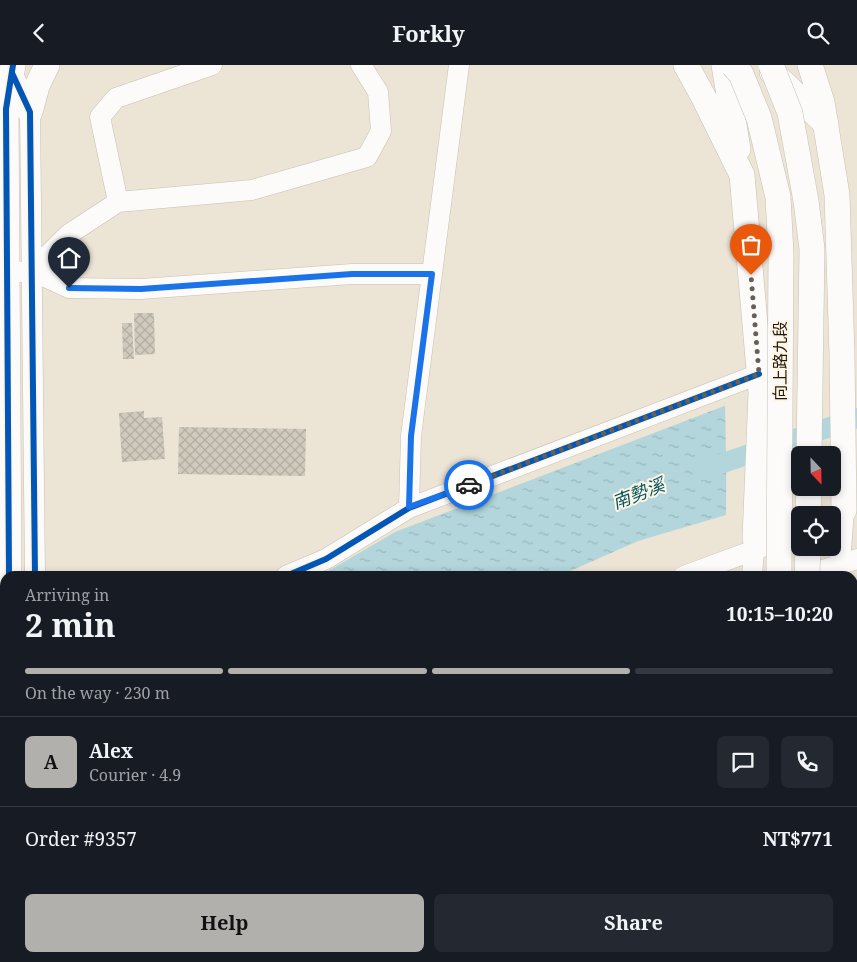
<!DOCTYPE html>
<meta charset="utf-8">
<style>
:root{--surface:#171b24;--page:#242831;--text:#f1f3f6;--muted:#9ea1a6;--line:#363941;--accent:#b2b0ad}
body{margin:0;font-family:"Noto Serif","Noto Sans TC",serif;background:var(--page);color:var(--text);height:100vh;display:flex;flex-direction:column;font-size:19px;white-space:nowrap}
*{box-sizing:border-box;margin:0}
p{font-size:16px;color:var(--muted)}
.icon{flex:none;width:28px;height:28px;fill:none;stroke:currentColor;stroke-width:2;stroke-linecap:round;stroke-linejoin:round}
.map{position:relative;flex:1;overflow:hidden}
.drawer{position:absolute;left:0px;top:506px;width:858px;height:391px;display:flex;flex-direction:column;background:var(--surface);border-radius:15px 15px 0 0;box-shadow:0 2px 8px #0003}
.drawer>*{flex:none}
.needle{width:32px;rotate:158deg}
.buttons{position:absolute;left:791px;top:381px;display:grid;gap:10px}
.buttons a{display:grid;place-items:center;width:50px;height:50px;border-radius:8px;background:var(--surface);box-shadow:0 2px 8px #0003;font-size:25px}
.pin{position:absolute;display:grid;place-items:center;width:42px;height:42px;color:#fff;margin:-51px -21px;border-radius:50% 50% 50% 0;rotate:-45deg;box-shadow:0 0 5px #0007}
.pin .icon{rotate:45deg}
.courier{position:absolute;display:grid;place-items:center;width:50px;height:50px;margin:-25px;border:4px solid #1a73e8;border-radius:50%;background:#fff;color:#222;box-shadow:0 1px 6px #0007}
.overview em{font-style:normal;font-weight:700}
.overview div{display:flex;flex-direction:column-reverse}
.overview{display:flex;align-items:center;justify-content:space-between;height:85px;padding:0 25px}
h1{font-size:32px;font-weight:700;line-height:38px}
.bar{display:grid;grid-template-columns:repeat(4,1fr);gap:8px 5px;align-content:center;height:60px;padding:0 25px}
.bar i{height:6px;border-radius:4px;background:var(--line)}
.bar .selected{background:var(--accent)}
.bar p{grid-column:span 4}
.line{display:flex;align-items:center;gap:12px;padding:0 25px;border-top:1px solid var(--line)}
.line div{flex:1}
.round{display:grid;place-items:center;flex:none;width:52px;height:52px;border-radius:8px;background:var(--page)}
.button{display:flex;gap:10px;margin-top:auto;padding:10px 25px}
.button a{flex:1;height:58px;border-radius:8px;background:var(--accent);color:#111;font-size:20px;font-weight:700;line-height:58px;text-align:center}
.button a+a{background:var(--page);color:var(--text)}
header{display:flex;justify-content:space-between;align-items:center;height:65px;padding:0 25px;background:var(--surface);font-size:22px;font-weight:700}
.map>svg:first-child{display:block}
.water{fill:url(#water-ripples)}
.pier{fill:#ece4d5}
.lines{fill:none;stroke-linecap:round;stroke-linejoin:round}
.canal{stroke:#b2d6db;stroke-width:20}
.building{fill:url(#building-cross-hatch)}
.minor-casing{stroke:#c7c1b5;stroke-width:21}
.major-casing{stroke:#c7c1b5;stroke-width:26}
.minor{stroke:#fcfbf9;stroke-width:20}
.major{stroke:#fcfbf9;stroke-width:25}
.major-bridge-casing{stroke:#c7c1b5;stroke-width:26;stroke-linecap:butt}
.major-bridge{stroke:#fcfbf9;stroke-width:25}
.cycleway-casing{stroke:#fef5e4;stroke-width:9}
.cycleway{stroke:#0057b8;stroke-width:6}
.done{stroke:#665f54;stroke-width:5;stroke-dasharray:0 9}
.route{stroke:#1a73e8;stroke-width:6}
.labels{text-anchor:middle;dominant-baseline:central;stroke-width:4;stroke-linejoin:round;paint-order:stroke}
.street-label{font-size:16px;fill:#1e180e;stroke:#fef5e4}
.water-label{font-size:18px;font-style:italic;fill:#035563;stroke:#fef5e4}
</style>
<header><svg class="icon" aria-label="back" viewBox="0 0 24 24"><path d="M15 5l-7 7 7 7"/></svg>Forkly<svg class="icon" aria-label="search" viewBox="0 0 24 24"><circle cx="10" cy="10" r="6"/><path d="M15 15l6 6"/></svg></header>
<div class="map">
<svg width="857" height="897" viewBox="0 0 857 897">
<defs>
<pattern id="water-ripples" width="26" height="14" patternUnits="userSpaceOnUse" patternTransform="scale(1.25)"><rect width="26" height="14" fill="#b2d6db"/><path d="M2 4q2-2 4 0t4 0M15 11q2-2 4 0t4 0" fill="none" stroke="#99b7bb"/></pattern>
<pattern id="building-cross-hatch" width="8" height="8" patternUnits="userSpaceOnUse" patternTransform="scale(1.25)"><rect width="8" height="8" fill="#d0cabd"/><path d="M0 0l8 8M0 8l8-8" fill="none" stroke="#b2ada1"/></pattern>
</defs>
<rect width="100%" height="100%" fill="#ece4d5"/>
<!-- water -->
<path class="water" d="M727 340 726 450 638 476 559 511H320L395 467Z"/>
<!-- pier -->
<path class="pier" d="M725 338H728L730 340 729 441H727Z
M5 590V688H0V591Z"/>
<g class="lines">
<!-- canal -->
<path class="canal" d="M702 405 857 353"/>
</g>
<!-- building -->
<path class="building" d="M134 248H154L155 289 135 290Z
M122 258H132L134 294H123Z
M144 346V353L162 352 165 394 122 397 119 348Z
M179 362 306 364 305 411 178 409Z
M71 892H167V897H71Z
M221 892H280L282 897H223Z
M320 892H369V893L358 897H321Z"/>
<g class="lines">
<defs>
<path id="minor" d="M12 7 30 47 35 511
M118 137 100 52 116 33 212 0
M32 206 69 169 118 137 252 125 367 92 381 66 378 27 361 0
M19 207 32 206 69 223 141 224 352 209H432
M409 443 411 371 459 0
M286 511 326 494 409 443 759 309
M684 511 800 468
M752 511 755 473
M804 511 857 494
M839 511 844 445
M0 716 5 715
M0 790 5 788
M0 804 5 806
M464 892V897
M752 892V897
M846 892V897
M715 897V892"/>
<path id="major" d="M686 0 703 31 742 110 761 328 755 473
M724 0 738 84
M810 0 822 37 837 130 842 290 844 445
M772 7 826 59
M30 47 37 21 47 0
M808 450 809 422
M9 511 6 44 13 0
M24 892V897
M776 897 777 892
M803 897V892"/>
</defs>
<!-- minor casing -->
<use href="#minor" class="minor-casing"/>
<!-- major casing -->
<use href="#major" class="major-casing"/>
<!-- minor -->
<use href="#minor" class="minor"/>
<!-- major -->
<use href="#major" class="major"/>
<defs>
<path id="major-bridge" d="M733 0 741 9 759 53 778 132 781 189 779 511
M771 0 790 48 806 136 812 184 809 390
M807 511 808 482"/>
</defs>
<!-- major-bridge casing -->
<use href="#major-bridge" class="major-bridge-casing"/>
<!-- major-bridge -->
<use href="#major-bridge" class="major-bridge"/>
<defs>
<path id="cycleway" d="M12 8 30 47 35 511
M9 511 6 44 13 0
M286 511 326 494 409 443 759 309"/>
</defs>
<!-- cycleway casing -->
<use href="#cycleway" class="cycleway-casing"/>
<!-- cycleway -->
<use href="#cycleway" class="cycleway"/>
</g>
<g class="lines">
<!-- done -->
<path class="done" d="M469 420 759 309 751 210"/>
<!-- route -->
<path class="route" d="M69 223 141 224 352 209H432L411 371 409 442 469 420"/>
</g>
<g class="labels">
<!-- street labels -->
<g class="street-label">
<text transform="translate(780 296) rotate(-90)">向上路九段</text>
</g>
<!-- water labels -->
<g class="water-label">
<text transform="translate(638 428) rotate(-21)">南勢溪</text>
</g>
</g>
</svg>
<div class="buttons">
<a><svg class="needle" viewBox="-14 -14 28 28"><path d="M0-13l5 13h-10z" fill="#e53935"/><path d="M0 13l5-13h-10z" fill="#9ea1a6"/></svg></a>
<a><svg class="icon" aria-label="locate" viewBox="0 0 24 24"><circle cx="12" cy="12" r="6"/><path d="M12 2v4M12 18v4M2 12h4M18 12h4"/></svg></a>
</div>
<div class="pin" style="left:751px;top:210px;background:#ea580c"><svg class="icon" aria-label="bag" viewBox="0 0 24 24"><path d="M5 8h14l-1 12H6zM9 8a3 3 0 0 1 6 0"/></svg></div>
<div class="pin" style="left:69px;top:223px;background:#1f2937"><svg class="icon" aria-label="home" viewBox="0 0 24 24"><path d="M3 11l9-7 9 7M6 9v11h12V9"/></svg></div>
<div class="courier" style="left:469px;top:420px"><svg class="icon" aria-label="car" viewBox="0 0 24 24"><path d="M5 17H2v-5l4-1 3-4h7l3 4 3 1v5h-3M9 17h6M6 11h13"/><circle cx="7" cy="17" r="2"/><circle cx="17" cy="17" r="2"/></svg></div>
<section class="drawer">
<div class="overview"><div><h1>2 min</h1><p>Arriving in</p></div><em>10:15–10:20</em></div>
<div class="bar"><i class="selected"></i><i class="selected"></i><i class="selected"></i><i></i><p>On the way · 230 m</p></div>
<div class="line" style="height:90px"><b class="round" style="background:var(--accent);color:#111">A</b><div><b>Alex</b><p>Courier · 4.9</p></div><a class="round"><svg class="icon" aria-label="chat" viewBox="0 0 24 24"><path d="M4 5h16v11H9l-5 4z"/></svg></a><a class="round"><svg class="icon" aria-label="phone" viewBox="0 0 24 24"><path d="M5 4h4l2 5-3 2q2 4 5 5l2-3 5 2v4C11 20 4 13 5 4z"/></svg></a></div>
<div class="line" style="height:65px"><div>Order #9357</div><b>NT$771</b></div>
<div class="button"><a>Help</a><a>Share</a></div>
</section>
</div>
